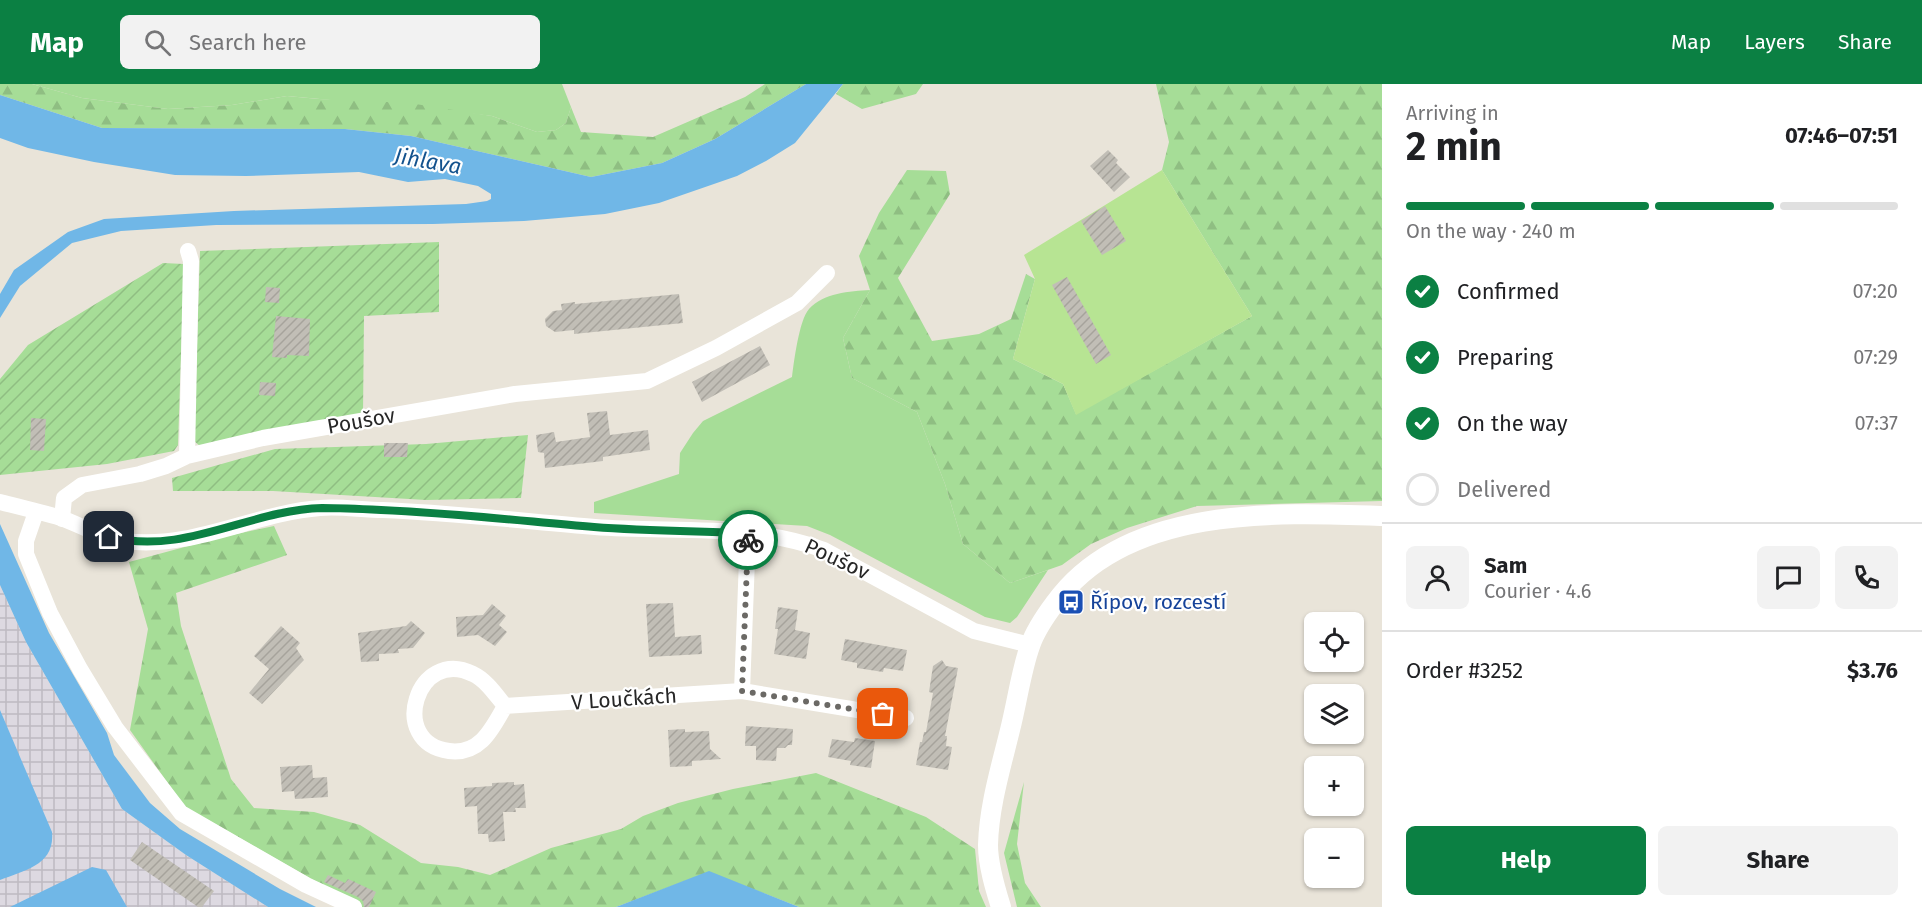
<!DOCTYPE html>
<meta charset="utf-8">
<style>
:root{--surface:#fff;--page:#f2f2f2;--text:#202124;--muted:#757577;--line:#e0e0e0;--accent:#0b8043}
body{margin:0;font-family:"Fira Sans",sans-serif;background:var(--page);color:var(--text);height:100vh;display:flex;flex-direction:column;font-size:22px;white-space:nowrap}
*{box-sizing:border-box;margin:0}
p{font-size:20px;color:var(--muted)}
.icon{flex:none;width:33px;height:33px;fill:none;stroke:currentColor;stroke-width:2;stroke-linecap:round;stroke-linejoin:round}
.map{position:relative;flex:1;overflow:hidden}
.side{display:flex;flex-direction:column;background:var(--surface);width:540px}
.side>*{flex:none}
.tools{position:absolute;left:1304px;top:528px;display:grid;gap:12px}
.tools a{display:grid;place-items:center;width:60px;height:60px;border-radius:9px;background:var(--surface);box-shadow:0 2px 4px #0004;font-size:30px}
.pin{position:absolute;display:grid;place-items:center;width:51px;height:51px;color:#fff;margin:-26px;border-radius:12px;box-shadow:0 3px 9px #0006}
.courier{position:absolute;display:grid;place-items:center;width:60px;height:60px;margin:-30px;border:4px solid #0b8043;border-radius:50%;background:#fff;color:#222;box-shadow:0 2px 8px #0007}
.overview em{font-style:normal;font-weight:700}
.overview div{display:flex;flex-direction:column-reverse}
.overview{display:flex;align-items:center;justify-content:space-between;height:102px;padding:0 24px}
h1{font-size:39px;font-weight:700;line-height:45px}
.bar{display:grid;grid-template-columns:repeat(4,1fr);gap:9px 6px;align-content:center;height:72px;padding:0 24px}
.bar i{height:8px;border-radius:4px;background:var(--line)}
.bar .current{background:var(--accent)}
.bar p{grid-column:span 4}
.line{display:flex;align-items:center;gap:15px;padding:0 24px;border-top:2px solid var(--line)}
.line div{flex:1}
.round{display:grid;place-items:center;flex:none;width:63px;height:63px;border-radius:9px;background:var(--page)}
ol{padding:0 24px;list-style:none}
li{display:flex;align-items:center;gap:18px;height:66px}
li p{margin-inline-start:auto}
li .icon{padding:6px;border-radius:50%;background:var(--accent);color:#fff;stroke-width:4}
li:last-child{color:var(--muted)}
li i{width:33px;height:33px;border:3px solid var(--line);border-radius:50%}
.action{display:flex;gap:12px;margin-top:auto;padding:12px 24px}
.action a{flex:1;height:69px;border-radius:9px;background:var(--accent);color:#fff;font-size:24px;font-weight:700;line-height:69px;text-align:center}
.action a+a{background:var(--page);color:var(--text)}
header{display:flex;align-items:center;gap:36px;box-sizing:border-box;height:84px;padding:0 30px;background:var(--accent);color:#fff}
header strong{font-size:28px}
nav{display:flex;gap:33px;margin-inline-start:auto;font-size:21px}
.search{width:420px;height:54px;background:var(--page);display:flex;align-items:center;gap:15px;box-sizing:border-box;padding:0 21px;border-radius:9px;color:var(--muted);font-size:22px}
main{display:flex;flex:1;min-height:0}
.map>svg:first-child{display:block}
.industrial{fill:url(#industrial-grid)}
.grass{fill:#a6dd97}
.forest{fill:url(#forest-firs)}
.garden{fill:url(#garden-furrows)}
.pitch{fill:#b7e493}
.water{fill:#70b7e7}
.building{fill:url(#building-hatch)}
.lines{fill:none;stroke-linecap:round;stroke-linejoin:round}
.minor{stroke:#fff;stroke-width:16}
.tertiary{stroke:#fff;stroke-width:20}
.done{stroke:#6b6965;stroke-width:6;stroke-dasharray:0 10.8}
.route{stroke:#0b8043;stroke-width:8}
.labels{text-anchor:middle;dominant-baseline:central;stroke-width:4.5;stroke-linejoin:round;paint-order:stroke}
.street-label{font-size:21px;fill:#272727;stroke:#fff}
.transit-label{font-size:21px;fill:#164399;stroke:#fff;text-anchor:start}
.water-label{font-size:22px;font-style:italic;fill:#14538e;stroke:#fff}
</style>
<header>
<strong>Map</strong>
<div class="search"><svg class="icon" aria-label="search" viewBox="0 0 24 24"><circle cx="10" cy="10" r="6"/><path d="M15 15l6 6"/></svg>Search here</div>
<nav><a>Map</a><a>Layers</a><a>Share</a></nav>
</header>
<main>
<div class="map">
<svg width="1382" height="823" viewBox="0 0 1382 823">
<defs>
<pattern id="industrial-grid" width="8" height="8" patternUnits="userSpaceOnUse" patternTransform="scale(1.5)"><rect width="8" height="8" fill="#ddd9e1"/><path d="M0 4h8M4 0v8" fill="none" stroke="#bebac1"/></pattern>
<pattern id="forest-firs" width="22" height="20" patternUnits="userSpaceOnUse" patternTransform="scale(1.5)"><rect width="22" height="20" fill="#a6dd97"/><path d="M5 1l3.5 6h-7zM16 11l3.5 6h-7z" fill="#8fbe82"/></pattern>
<pattern id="garden-furrows" width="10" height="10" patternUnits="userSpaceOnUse" patternTransform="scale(1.5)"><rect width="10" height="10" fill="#a6dd97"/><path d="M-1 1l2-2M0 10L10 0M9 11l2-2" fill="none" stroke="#8fbe82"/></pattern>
<pattern id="building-hatch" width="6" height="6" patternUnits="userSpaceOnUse" patternTransform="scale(1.5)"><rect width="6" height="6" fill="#c1beb6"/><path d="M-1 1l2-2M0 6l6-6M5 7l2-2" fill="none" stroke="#a6a39c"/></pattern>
</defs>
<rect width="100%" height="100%" fill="#e9e4d9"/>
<!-- industrial -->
<path class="industrial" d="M0 501 26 558 122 725 186 771 268 823H0Z"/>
<!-- grass -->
<path class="grass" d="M32 0H562L571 23 566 39 556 46 537 48 492 32 451 27 287 12 232 21 168 25 82 14Z
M870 206 843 254 852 294 917 328 945 400 963 460 1010 499 1048 486 1017 533 1010 539 985 533 830 451 807 442 594 429V418L679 390 680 369 693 349 703 337 792 293C794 278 799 236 809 225 823 209 850 207 870 206Z"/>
<!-- forest -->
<path class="forest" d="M0 0H32L82 14 168 25 232 21 287 12 319 15 409 19 492 32 537 48 556 46 566 39 571 23 581 48 653 53 745 13 765 0H806L715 55 662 79 591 93 411 52 345 45 102 44 0 11Z
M843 0H923L916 10 862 25 836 10Z
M1156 0H1382V417L1197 422 1127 444 1091 460 1062 481 1010 499 963 460 945 400 917 328 852 294 843 254 870 206 859 172 879 129 907 86 946 87 950 110 898 194 932 257 979 250 1011 235 1026 190 1035 195 1013 275 1063 300 1076 330 1252 232 1162 86 1169 58Z
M274 442 287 471 176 509 181 542 231 695 254 724 314 728 360 741 421 779 458 783 490 791 551 764 621 745 643 732 678 719 733 705 816 689 926 733 975 765 979 807 986 823H799L709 788 616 823H361L185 723 130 646 148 545 129 478 218 454Z
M1024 698 1017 760 1025 799 1041 823H1017L1004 769Z"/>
<!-- garden -->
<path class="garden" d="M439 158V228L364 232 363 330 200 362 194 357 200 167Z
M163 179 184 180 178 361 174 367 107 380 0 391V295L28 261Z
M528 351 521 414 426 416 273 407H173L172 394 275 365 426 360Z"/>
<!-- pitch -->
<path class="pitch" d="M1162 86 1252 232 1076 331 1063 300 1013 275 1035 195 1024 171Z"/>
<!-- water -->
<path class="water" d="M806 0H843L795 59 766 77 737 92 659 119 605 130 524 137 433 140 216 141 121 147 72 159 20 202 0 234V210L14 186 68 148 104 135 234 127 466 120 487 117 491 115V110L478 102 445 95 408 98 359 88 246 92 175 91 94 78 28 64 0 54V11L102 44 345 45 411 52 591 93 662 79 715 55Z
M0 440 49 549 107 649 114 671 150 719 180 745 280 805 316 823H268L186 771 122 725 26 558 0 501Z
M0 626 52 748C55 781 25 786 0 796Z
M92 783 106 786 127 823H10Z
M709 787 799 823H616Z"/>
<!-- building -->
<path class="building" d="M1108 66 1118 76 1116 79 1130 93 1114 108 1090 82Z
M1105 122 1126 157 1102 171 1081 137Z
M1067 193 1111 271 1096 280 1052 201Z
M266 203 280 204 279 219 265 218Z
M679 210 683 239 574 250V246L555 248 546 242 545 235 553 227 562 226 561 220 575 218V220Z
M276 232 310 235 309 272 287 271V274L272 273Z
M760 262 770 281 702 318 692 298Z
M260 298 276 299 275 312 259 311Z
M607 327 610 351 648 346 650 366 603 373V377L545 384 544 369 538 368 536 351 554 348 556 358 590 353 587 329Z
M31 334 46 335 44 367 30 366Z
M384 359H408L407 373H384Z
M673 519 675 553 701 551 702 570 649 573 646 520Z
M492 520 506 532 499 541 507 548 495 562 478 551 457 553 456 533 483 531Z
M778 523 798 526 795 546 810 549 806 575 774 570 778 545H775Z
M411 537 425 549 413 564 398 565 399 569 379 570V577L361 578 358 549 406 542Z
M281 542 300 559 296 564 304 576 262 620 249 609 269 585 254 572Z
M845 555 907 566 903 587 884 584 883 588 857 584V579L841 576Z
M942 576 946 582 958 584 945 652H947L946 662 952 663 948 686 916 681 920 658H922L924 648H926L933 609 929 608 933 582Z
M746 642 793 645 792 661H788L785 664H777L776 677 756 676V662H745Z
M685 645V648L709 647 710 665 721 675 692 677V682L670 683 668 646Z
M855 654 875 657 871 684 850 681 851 677 828 673 832 655 854 658Z
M312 681 313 694 327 693 328 713 295 715 294 707 282 708 280 683Z
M514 698V701L524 700 526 724H515L516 728H503L505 757 489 758 488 750H478L477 722 465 723 464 704 492 702V699Z
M142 758 214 807 202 823H198L130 776Z
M328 791 345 799 348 795 376 808 369 823H364L363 817 358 813 324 798Z"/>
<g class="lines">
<!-- minor -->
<path class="minor" d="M187 372 191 177 188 167
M0 418C20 423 41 428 61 434 83 442 101 454 125 457 192 466 254 429 320 424 340 422 362 426 383 426 454 429 524 437 595 443 671 449 752 439 824 466L974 547 1030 561
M36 428 26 457V470L50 529 80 585 115 643 181 729 306 801 354 823
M62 435 64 414 82 401 140 390 166 382 187 372 263 354 515 310 647 297 716 264 797 219 827 189
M742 607 748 449
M505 622C492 645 480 671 449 667 387 659 417 562 473 590 486 596 496 611 505 622L742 607 906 634"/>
<!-- tertiary -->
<path class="tertiary" d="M1001 823C995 804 988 781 988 761 989 722 1001 683 1010 646 1017 619 1021 587 1030 562 1035 547 1046 531 1055 519 1125 422 1275 428 1382 432"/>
</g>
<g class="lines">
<!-- done -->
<path class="done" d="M748 456 742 607 883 630"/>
<!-- route -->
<path class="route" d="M109 453C186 472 248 426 322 424 342 424 362 425 381 426 452 429 523 437 594 443 645 447 697 447 748 449V456"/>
</g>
<!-- icons -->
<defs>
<symbol id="bus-square" viewBox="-11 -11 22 22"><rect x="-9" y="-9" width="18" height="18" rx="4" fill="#1a4fb4" stroke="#fff"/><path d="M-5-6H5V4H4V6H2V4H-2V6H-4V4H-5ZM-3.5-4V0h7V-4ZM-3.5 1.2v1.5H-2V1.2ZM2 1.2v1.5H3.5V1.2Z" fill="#fff"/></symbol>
</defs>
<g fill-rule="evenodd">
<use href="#bus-square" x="1056" y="503" width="30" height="30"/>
</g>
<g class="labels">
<!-- street labels -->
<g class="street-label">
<text transform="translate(361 337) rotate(-10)">Poušov</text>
<text transform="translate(837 475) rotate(25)">Poušov</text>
<text transform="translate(624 615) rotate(-4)">V Loučkách</text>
</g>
<!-- transit labels -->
<g class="transit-label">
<text x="1090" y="518">Řípov, rozcestí</text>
</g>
<!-- water labels -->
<g class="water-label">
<text transform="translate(428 77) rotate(10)">Jihlava</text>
</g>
</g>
</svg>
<div class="tools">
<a><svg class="icon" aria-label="locate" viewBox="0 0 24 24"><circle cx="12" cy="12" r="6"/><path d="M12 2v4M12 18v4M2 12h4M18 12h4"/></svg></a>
<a><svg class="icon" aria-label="layers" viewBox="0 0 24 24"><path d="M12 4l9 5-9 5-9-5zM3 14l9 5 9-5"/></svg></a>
<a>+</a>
<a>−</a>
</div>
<div class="pin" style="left:883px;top:630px;background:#ea580c"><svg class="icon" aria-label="bag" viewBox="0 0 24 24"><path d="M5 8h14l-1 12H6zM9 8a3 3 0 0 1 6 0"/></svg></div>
<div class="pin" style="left:109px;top:453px;background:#1f2937"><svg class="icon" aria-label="home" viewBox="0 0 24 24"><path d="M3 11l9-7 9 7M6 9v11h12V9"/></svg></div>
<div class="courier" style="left:748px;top:456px"><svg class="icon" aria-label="bike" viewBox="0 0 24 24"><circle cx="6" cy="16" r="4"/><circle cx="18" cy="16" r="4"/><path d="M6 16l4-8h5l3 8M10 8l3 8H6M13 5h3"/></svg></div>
</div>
<section class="side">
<div class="overview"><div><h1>2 min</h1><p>Arriving in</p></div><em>07:46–07:51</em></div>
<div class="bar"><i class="current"></i><i class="current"></i><i class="current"></i><i></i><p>On the way · 240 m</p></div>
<ol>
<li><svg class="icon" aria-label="check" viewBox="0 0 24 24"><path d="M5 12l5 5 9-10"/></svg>Confirmed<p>07:20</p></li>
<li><svg class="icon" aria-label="check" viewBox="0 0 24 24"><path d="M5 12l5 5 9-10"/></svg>Preparing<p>07:29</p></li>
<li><svg class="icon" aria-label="check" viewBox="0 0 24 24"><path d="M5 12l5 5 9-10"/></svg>On the way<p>07:37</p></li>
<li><i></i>Delivered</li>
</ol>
<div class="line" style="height:108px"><a class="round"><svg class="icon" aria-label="person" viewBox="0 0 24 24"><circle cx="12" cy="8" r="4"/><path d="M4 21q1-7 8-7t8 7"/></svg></a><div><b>Sam</b><p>Courier · 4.6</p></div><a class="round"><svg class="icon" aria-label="chat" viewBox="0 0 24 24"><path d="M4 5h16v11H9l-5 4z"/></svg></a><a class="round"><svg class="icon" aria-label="phone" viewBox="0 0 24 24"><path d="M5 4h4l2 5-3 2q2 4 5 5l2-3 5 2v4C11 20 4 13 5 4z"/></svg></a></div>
<div class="line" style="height:78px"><div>Order #3252</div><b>$3.76</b></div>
<div class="action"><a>Help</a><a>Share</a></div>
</section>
</main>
